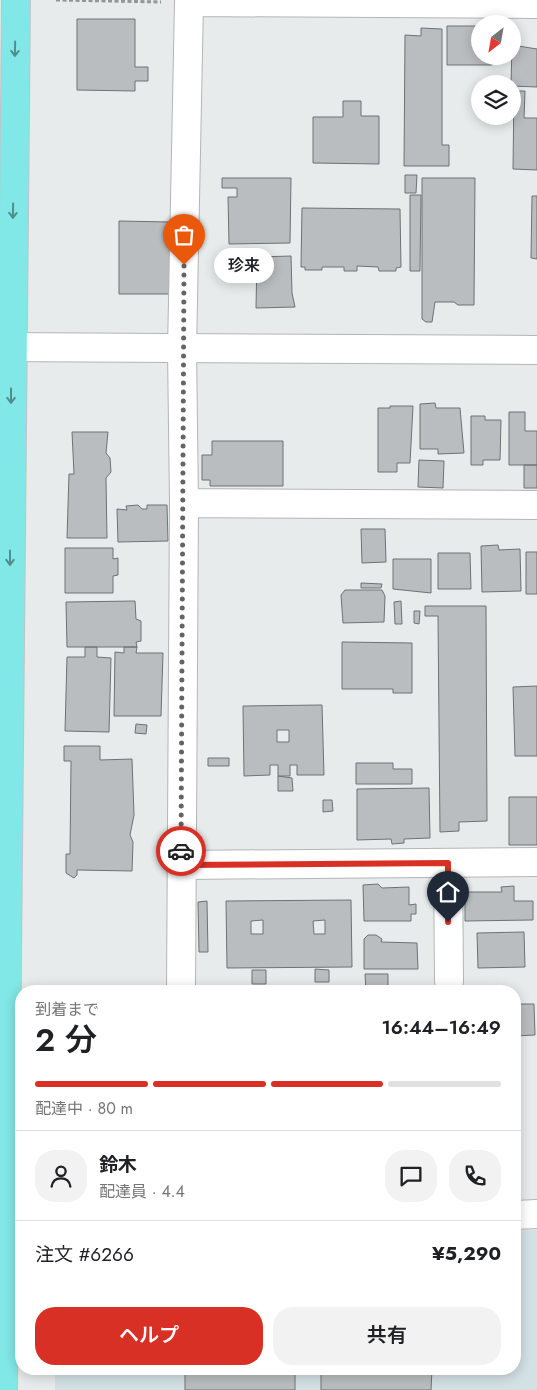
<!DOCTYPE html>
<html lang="ja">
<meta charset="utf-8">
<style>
:root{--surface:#fff;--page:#f2f2f2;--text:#202124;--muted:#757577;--line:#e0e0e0;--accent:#d93025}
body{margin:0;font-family:Jost,"Noto Sans JP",sans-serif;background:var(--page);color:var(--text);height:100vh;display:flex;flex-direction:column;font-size:19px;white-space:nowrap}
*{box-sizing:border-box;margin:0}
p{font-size:16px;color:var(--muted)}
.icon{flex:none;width:28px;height:28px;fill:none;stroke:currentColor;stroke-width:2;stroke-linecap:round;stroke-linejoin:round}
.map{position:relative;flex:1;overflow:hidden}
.sheet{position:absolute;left:15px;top:985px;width:506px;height:390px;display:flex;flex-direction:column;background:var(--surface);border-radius:20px;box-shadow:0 2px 12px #0003}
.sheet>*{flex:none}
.needle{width:32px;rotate:211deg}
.buttons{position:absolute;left:471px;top:15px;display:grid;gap:10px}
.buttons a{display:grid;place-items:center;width:50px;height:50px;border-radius:50%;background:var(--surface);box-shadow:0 2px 12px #0003;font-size:25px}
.pin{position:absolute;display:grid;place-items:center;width:42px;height:42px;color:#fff;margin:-51px -21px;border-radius:50% 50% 50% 0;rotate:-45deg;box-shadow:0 0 5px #0007}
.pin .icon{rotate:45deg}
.courier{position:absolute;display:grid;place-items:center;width:50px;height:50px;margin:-25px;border:4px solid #d93025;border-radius:50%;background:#fff;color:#222;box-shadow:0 1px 6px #0007}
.bubble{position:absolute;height:35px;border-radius:18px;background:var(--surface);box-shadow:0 2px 12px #0003;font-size:16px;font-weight:600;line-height:35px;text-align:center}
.overview em{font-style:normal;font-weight:600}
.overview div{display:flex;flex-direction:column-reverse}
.overview{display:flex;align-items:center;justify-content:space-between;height:85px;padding:0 20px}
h1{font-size:32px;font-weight:600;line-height:38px}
.bar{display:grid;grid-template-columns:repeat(4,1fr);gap:8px 5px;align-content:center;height:60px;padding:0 20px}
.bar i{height:6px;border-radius:4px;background:var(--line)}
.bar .on{background:var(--accent)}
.bar p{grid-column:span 4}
.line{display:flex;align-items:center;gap:12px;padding:0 20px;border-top:1px solid var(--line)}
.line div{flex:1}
.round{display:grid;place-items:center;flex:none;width:52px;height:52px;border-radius:20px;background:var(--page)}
.primary-button{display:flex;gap:10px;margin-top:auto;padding:10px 20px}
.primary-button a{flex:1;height:58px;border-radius:20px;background:var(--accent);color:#fff;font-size:20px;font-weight:600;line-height:58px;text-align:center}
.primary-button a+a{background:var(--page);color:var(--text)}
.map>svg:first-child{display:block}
.built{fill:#d3e0e4}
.building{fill:#b9bdbf;stroke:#6f7274;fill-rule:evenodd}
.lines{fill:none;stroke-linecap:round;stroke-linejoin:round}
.street-casing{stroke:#b2b6b7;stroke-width:30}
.secondary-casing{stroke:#b2b6b7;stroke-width:30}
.primary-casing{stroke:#c4c4c4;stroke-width:30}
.path{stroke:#939596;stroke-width:3;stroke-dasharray:4 2.5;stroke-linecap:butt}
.street{stroke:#fff;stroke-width:28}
.secondary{stroke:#fff;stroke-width:28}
.primary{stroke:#81e7e7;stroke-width:28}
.oneway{stroke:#538c8c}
.done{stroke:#626465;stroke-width:5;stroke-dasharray:0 9}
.route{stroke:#d93025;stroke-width:6}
</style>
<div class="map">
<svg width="537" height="1390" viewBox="0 0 537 1390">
<rect width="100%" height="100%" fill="#e7ebec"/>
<!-- built -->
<path class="built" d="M537 1230V1390H55V1369H515V1231Z"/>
<!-- building -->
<path class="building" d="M77 19H135V67H148V81H135V91L77 90Z
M447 26H480V56H492V65H447Z
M421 28 442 29V145H449V166H404L405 35 421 36Z
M512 45 537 49V87L512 86 511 84Z
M514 91H525L524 118H537V170L513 169Z
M343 101H361V116H379V164L313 163V117H343Z
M405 175H417L416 193H405Z
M222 178H291L290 243 229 244 228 197H237V188H222Z
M422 178H475L474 305H458L454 302H435L432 322H426L422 319Z
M410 195H421L420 271H410Z
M532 196H537V259L531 258Z
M302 208 400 209 401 267 396 268V271H379L378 267 357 266V271H344V267H322V270H305V267H301Z
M119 221 171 222 170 294H119Z
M291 256 292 293 295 307 256 308 257 257Z
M435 403 436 408H460L464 453 438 454V449H420V404Z
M390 406H413L410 463H397V472H378V408H390Z
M509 412H525V431H537V465H509Z
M471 416H485V420H501L500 460H483V465H471Z
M72 432H108L106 453 110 458 111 472 106 478 107 538H67L69 474H74Z
M212 441H283V486H210V480H202V455H212Z
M419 460 444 461 443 488 418 487Z
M524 465H537V488H524Z
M138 505 142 509H147V505H167L168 541 118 542 117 509 127 510 126 506Z
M361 529H385L386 562 362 563Z
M498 545 499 550 520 549 521 591 482 592 481 546Z
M65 548H113V559L118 558V575L113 576V593H65Z
M526 552H537V594H526Z
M438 553H470L471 589H438Z
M393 559H431V593L393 589Z
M361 583 382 584 381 588H361Z
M345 590H382L385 596 384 622 343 623 341 595Z
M135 601 136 619 141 621V641L136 642 137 647H67L66 602Z
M401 601 402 624H395L394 602Z
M425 606H486L487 821 459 822V831L440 832 438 616H425Z
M414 611H420L419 624 414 623Z
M342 642 412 643V693H393V689H342Z
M85 647H97V657L111 658 109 732 65 731 67 657H85Z
M124 647H137L136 653H163L161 716H114L115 652 124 653Z
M537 686V756H515L513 687Z
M322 705 324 775H297V765H290V776H278V765H270V775L244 776 243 706ZM277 730H289V742H277Z
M136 724 147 725 146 734 135 733Z
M64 746H100V760L132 759 134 815 130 835 133 842 132 871 77 870V875L74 878 66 873V854H70L71 761H64Z
M208 758H229V766H208Z
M356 763H393V769H412V784H356Z
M278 776 292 778 293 791H278Z
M429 788 430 838 404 839V843L392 844 391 839 357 840V789Z
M509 797H537V845H509Z
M323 800H332L333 811 323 812Z
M378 884 382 888 409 887V905L416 904V914H411V921H364L363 885Z
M514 886V901H533V920L465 921V892H502L501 887Z
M351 900 352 967 227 968 226 901ZM263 920V934H251V921ZM325 920V934H314L313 921Z
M207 901 208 952H199L198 902Z
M524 932 525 967 478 968 477 933Z
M368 935H376L382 939 381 942 417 943 418 969H364V939Z
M315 969 329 970V982H315Z
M252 970H266V984H252Z
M365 974H388V987H386V991H366Z
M515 1004H534L535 1035 515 1036Z
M185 1369H295V1390H185Z
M321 1369H432L431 1390H321Z"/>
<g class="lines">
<defs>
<path id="street" d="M184 503 537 505
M448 863 449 981
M181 865 537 862
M181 991 184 503 182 350 189 2 537 4
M515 1215 537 1214"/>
<path id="secondary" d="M0 347 537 350"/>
<path id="primary" d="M3 1390 16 0"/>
</defs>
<!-- street casing -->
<use href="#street" class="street-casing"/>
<!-- secondary casing -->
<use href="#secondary" class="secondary-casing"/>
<!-- primary casing -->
<use href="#primary" class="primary-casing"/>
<!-- path -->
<path class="path" d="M56 0 161 2"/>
<!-- street -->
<use href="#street" class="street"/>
<!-- secondary -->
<use href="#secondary" class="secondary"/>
<!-- primary -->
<use href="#primary" class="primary"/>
</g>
<!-- one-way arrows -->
<defs><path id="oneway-shaft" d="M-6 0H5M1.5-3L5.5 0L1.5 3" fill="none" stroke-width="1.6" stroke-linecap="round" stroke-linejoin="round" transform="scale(1.25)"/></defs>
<g class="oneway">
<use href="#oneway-shaft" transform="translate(15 49) rotate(91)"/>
<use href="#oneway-shaft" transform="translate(13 211) rotate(91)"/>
<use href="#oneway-shaft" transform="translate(11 396) rotate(90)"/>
<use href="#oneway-shaft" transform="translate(10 558) rotate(90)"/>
</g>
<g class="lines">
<!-- done -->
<path class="done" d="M181 851 184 265"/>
<!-- route -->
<path class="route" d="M181 851V865L448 863V922"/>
</g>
</svg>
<div class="buttons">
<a><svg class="needle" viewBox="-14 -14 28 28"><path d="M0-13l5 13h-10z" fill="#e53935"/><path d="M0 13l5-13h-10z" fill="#757577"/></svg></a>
<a><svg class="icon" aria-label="layers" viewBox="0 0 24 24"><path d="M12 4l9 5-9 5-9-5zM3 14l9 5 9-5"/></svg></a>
</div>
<div class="pin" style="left:184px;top:265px;background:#ea580c"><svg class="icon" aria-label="bag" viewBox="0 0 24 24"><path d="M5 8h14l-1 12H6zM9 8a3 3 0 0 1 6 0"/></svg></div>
<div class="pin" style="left:448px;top:922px;background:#1f2937"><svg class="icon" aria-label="home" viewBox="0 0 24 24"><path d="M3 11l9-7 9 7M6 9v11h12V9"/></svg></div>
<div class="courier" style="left:181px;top:851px"><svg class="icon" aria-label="car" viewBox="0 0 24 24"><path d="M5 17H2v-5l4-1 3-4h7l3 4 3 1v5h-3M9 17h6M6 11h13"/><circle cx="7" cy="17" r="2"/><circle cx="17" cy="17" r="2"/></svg></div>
<div class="bubble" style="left:214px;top:248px;width:60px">珍来</div>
<section class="sheet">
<div class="overview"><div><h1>2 分</h1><p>到着まで</p></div><em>16:44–16:49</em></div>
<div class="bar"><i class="on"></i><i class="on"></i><i class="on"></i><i></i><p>配達中 · 80 m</p></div>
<div class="line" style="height:90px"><a class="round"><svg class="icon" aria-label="person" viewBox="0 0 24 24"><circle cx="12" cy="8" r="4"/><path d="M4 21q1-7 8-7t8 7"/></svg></a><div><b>鈴木</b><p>配達員 · 4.4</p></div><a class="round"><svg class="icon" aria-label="chat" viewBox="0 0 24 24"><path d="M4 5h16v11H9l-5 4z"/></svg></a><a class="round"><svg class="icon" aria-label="phone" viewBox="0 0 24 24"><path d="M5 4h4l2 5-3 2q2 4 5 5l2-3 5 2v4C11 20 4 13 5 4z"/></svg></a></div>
<div class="line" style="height:65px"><div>注文 #6266</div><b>¥5,290</b></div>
<div class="primary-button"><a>ヘルプ</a><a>共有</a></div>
</section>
</div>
